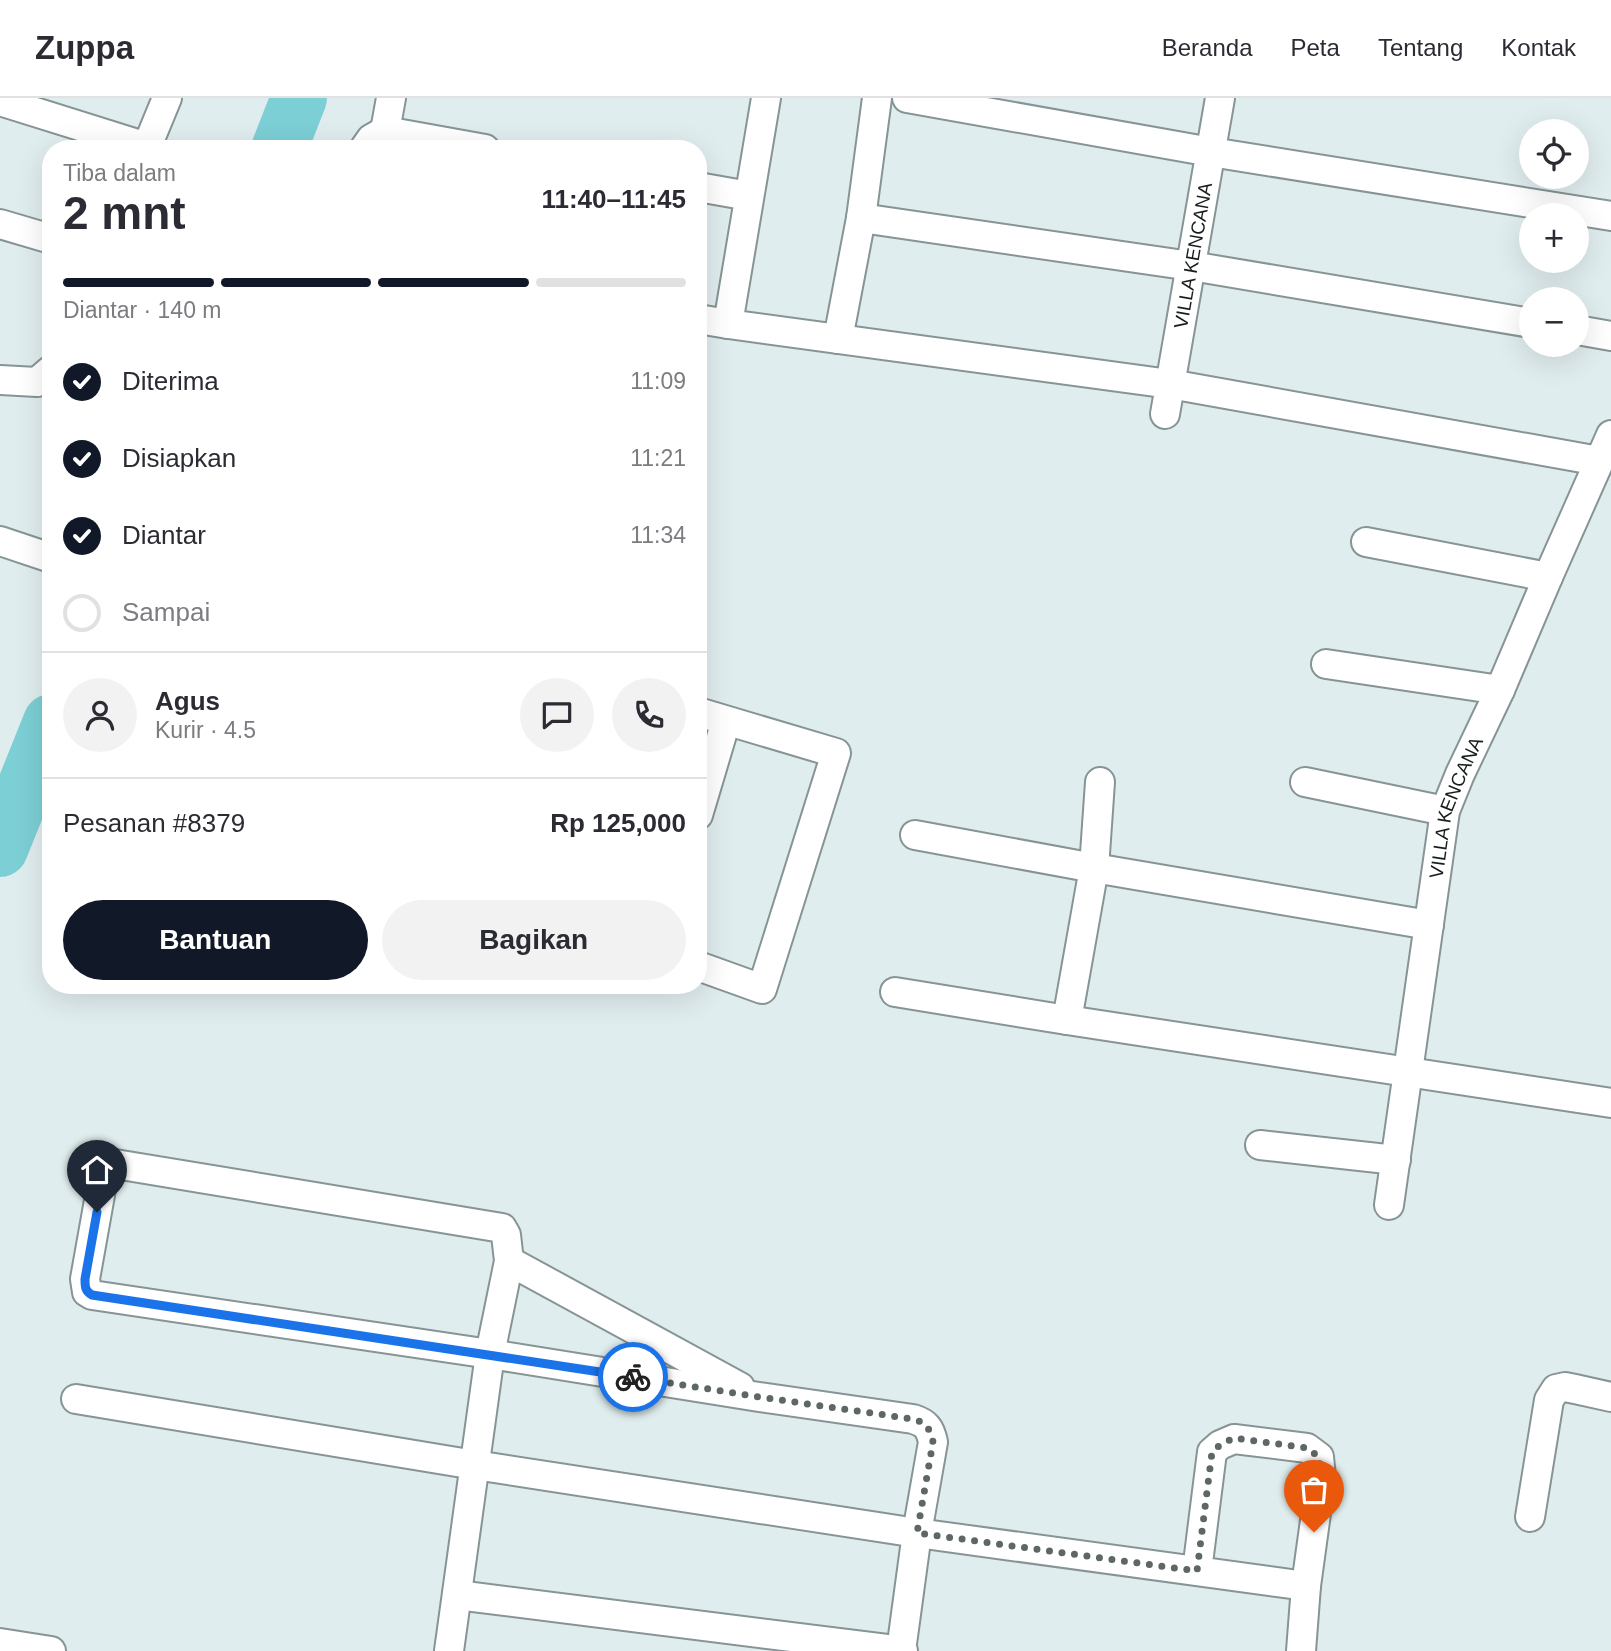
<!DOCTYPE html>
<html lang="id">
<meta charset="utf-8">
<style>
:root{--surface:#fff;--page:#f2f2f3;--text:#2b2b33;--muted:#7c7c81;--line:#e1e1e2;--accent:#111827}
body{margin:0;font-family:Arial,sans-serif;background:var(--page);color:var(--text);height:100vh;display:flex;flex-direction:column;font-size:26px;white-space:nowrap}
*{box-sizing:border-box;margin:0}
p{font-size:23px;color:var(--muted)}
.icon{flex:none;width:38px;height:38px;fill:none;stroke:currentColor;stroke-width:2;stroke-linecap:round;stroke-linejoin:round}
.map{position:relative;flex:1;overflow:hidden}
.sheet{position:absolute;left:42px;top:42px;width:665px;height:854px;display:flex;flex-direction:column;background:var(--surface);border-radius:28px;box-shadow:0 7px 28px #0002}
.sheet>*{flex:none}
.controls{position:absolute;left:1519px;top:21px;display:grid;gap:14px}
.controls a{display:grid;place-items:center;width:70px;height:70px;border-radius:50%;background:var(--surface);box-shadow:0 7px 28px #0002;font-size:35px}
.pin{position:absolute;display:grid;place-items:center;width:60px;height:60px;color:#fff;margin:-72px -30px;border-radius:50% 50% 50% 0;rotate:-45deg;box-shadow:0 0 7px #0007}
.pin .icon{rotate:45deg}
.courier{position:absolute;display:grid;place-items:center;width:70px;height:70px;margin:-35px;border:5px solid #1a73e8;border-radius:50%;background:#fff;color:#222;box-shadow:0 2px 9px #0007}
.summary em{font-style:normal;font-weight:700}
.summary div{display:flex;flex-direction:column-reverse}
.summary{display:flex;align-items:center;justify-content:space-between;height:119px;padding:0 21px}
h1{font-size:46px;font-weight:700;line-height:52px}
.bar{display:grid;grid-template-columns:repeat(4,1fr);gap:10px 7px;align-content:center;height:84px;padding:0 21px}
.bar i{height:9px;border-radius:5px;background:var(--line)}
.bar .on{background:var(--accent)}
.bar p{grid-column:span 4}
.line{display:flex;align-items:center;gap:18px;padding:0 21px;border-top:2px solid var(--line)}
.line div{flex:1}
.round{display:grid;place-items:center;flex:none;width:74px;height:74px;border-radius:37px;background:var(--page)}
ol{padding:0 21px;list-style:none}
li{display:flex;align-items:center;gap:21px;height:77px}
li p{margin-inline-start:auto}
li .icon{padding:7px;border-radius:50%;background:var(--accent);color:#fff;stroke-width:4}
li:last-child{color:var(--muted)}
li i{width:38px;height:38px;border:4px solid var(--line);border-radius:50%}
.primary-button{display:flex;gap:14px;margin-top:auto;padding:14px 21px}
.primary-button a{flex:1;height:80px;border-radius:42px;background:var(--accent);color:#fff;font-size:28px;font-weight:700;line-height:80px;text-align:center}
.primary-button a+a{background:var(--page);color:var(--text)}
header{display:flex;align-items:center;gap:42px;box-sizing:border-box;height:98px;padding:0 35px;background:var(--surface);border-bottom:2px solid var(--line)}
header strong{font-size:33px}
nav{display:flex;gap:38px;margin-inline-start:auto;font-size:24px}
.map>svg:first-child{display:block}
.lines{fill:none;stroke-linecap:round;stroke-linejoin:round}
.river{stroke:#7ccfd5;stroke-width:56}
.minor-casing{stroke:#879495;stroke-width:32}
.minor{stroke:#fff;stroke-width:28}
.done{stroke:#5e6666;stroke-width:7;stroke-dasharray:0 12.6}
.route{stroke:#1a73e8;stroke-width:9}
.labels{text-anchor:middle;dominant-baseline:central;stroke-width:6;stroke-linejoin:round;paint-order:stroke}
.street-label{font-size:19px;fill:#181d1d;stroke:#e0edee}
</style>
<header>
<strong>Zuppa</strong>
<nav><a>Beranda</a><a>Peta</a><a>Tentang</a><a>Kontak</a></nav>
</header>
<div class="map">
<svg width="1611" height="1553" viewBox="0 0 1611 1553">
<rect width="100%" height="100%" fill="#e0edee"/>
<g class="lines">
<!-- river -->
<path class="river" d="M279 51 299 0
M0 751 51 624"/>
<defs>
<g id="minor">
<path d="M907 0 1211 54 1611 118"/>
<path d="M0 3 147 49"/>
<path d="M385 33 391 0"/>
<path d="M146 51 167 0"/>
<path d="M364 51 371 41 385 33 485 51"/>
<path d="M698 89 749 98"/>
<path d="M861 120 1191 168 1531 225"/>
<path d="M0 126 51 141"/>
<path d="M698 221 728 226 1170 286 1599 363"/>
<path d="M728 226 766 0"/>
<path d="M1577 232 1611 238"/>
<path d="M838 241 861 120 877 0"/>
<path d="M0 282 37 284 51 272"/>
<path id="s1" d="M1165 316 1220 0"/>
<path d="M0 443 51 460"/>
<path d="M1366 444 1548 479"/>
<path d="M1326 566 1500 592"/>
<path d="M698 614 836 655 762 891 698 868"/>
<path d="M1305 684 1445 713"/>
<path d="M698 717 726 623"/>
<path d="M915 737 1094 770 1429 827"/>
<path d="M895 894 1067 922 1611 1005"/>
<path d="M1067 922 1094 770 1100 684"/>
<path d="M1260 1047 1396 1062"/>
<path d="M109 1065 502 1130 506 1137 509 1163 490 1256 92 1197 87 1194 85 1181 105 1069Z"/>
<path id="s2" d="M1389 1107 1445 713 1460 676 1500 592 1548 479 1611 337"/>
<path d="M509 1163 740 1289"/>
<path d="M76 1301 475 1367 917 1435 1306 1488 1321 1379 1319 1359 1307 1350 1234 1341 1220 1347 1212 1354 1197 1473"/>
<path d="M1530 1419 1549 1302 1556 1291 1565 1289 1575 1291 1611 1299"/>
<path d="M457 1497 903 1553"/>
<path d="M0 1545 51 1553"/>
<path d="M449 1553 490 1256 759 1299 913 1321C926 1325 930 1330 933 1344L917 1435 901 1553"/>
<path d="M1301 1553 1306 1488"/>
</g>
</defs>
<!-- minor casing -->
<use href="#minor" class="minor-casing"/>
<!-- minor -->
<use href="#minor" class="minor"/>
</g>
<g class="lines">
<!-- done -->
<path class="done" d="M633 1279 759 1299 913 1321C926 1325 930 1330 933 1344L917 1435 1197 1473 1212 1354 1220 1347 1234 1340 1307 1350 1319 1359 1321 1379 1314 1434"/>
<!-- route -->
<path class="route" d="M97 1114 85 1181C85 1189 85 1193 92 1197L633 1279"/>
</g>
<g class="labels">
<!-- street labels -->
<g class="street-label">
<text stroke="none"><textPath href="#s1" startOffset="161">VILLA KENCANA</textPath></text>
<text stroke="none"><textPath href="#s2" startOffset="404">VILLA KENCANA</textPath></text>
</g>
</g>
</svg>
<div class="controls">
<a><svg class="icon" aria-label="locate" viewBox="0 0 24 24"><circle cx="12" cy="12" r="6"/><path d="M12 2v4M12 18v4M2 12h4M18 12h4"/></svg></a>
<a>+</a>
<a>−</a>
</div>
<div class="pin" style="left:1314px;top:1434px;background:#ea580c"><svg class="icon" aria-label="bag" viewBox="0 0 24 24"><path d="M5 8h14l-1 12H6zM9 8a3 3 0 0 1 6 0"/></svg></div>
<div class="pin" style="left:97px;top:1114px;background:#1f2937"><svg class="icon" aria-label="home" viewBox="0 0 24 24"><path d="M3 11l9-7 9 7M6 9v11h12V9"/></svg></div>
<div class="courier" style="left:633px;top:1279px"><svg class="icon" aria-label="bike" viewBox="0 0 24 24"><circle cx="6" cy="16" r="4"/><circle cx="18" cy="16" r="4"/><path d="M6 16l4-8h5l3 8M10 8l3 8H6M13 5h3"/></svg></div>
<section class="sheet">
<div class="summary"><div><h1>2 mnt</h1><p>Tiba dalam</p></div><em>11:40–11:45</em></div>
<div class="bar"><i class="on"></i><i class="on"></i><i class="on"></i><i></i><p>Diantar · 140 m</p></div>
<ol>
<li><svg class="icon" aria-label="check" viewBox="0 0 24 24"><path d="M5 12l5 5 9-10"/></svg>Diterima<p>11:09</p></li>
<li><svg class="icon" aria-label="check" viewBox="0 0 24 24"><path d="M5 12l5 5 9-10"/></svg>Disiapkan<p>11:21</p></li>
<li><svg class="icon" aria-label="check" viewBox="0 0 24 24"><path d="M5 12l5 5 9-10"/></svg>Diantar<p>11:34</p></li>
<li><i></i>Sampai</li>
</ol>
<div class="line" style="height:126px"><a class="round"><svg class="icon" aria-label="person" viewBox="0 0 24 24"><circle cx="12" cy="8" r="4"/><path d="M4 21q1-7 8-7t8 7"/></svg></a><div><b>Agus</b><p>Kurir · 4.5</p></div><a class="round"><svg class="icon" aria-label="chat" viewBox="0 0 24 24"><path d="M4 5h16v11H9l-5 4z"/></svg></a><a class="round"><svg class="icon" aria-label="phone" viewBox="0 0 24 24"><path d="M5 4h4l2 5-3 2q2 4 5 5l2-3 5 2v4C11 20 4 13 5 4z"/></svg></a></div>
<div class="line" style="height:91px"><div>Pesanan #8379</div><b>Rp 125,000</b></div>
<div class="primary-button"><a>Bantuan</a><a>Bagikan</a></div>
</section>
</div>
